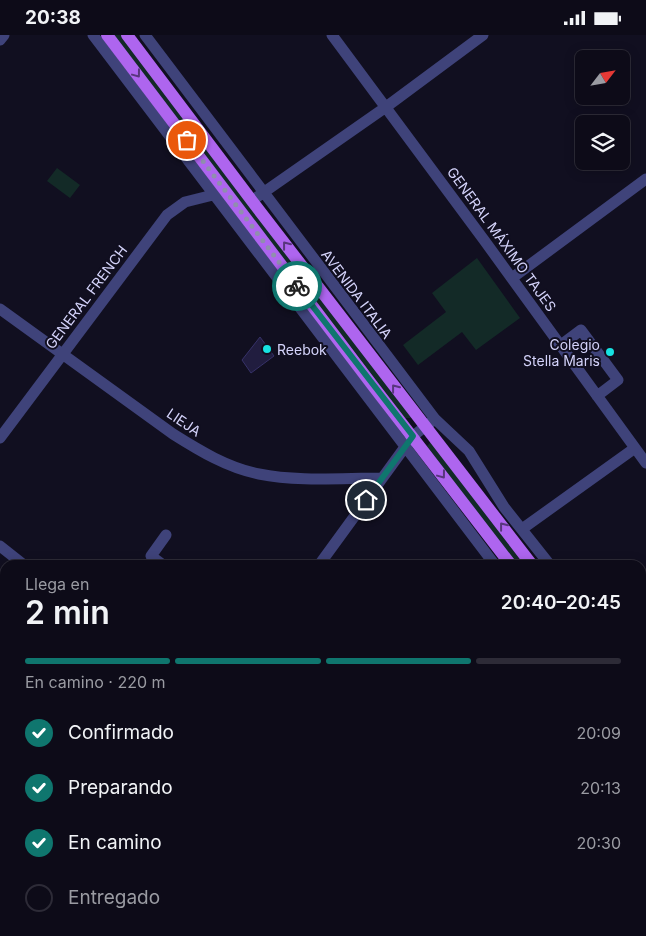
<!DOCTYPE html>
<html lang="es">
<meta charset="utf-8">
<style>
:root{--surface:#0d0b18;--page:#1b1925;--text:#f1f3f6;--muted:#9a9ba2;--line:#2d2b37;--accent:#0f766e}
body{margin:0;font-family:Inter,sans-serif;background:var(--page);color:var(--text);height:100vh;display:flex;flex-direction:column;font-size:19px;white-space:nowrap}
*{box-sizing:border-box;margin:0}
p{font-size:16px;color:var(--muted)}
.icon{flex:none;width:28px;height:28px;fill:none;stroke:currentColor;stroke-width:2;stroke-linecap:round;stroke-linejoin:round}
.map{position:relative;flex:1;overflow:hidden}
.panel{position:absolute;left:0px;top:525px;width:646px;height:376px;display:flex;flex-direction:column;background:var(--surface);border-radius:15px 15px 0 0;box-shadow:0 2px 12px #0003,0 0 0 1px var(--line)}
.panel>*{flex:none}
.needle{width:32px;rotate:59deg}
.buttons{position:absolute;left:575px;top:15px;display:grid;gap:10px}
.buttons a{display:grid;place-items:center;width:55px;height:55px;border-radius:8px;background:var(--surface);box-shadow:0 2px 12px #0003,0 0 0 1px var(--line);font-size:25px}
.pin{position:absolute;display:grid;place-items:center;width:42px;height:42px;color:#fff;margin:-21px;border:2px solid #fff;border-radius:50%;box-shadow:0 1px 5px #0007}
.courier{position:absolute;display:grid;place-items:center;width:50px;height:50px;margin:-25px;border:4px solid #0f766e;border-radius:50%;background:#fff;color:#222;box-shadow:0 1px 6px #0007}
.head em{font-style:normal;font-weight:600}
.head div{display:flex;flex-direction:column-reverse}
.head{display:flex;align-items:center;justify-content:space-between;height:85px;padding:0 25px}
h1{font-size:32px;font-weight:600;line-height:38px}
.bar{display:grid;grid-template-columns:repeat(4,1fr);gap:8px 5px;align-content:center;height:60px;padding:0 25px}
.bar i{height:6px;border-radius:4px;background:var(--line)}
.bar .current{background:var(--accent)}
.bar p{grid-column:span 4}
ol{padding:0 25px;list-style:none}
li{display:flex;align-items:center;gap:15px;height:55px}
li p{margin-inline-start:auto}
li .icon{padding:5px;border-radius:50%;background:var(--accent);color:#fff;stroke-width:4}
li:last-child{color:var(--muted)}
li i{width:28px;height:28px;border:2px solid var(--line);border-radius:50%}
.status{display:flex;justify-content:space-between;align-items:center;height:35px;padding:0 25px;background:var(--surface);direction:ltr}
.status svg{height:14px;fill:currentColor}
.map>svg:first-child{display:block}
.green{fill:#132a27}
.building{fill:#211d3f;stroke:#373269}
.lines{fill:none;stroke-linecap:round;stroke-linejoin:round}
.minor{stroke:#3f437a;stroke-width:11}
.major{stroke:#ae65ef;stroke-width:12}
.oneway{stroke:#58367d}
.done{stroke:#908eae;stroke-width:5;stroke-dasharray:0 9}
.route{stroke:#0f766e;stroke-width:6}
.poi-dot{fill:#17e2e2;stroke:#110f20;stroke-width:2}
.labels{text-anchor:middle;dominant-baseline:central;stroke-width:4;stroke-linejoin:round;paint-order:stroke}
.street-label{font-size:14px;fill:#d4d3fa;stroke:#110f20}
.poi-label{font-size:14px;fill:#d4d3fa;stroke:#110f20;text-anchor:end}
</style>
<div class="status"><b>20:38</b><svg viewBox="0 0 49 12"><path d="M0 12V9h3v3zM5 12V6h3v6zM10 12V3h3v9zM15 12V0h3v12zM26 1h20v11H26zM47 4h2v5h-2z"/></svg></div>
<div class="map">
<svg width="646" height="901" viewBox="0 0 646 901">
<rect width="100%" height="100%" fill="#110f20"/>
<!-- green -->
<path class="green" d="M114 0H123L411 382 410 383H405Z
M57 133 80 150 70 163 47 146Z
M477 223 520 283 476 315 462 297 418 330 403 310 446 277 432 258Z
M431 407 524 530H516L427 411Z
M646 849V901H425L419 896H641V852Z
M64 896H169L166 901H61Z"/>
<!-- building -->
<path class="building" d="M260 302 274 321 251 338 242 325Z"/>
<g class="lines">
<!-- minor -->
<path class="minor" d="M93 0 495 530
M145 0 435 384 469 416 504 472 550 530
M332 0 484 205 646 428
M0 5 4 0
M257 162 386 72 483 0
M512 243 646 144
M0 274 173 399C200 416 228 433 259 439 298 447 342 443 382 443
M561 310 581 295 618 345 597 361
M0 403 167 180 185 167 213 160
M522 494 635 413
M0 511 24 530
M163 530 151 521 166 500
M319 530 413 401 431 387
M641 637 646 634
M641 646 646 652
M0 694 5 698
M641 721 646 727
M641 865 646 861
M639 896 642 901
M47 901 50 896
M370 901 373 896"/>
<!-- major -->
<path class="major" d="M107 0 373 351 511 530
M127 0 252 166 532 530
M641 672 646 678
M641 701 646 707"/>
</g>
<!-- one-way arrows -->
<defs><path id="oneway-chevron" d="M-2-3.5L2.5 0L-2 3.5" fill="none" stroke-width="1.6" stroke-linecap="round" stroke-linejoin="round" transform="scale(1.25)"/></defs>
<g class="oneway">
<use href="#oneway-chevron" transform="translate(137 39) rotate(53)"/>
<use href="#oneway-chevron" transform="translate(286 210) rotate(-128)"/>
<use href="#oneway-chevron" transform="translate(395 353) rotate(-128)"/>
<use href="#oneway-chevron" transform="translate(442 440) rotate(53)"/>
<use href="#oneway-chevron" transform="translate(503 491) rotate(-128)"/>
</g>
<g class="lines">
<!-- done -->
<path class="done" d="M187 105 297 251"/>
<!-- route -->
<path class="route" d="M297 251 413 401 366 465"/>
</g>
<!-- markers -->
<g class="poi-dot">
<circle cx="267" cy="314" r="5"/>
<circle cx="610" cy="317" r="5"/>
</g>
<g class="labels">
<!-- street labels -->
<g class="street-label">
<text transform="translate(502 204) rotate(54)">GENERAL MÁXIMO TAJES</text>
<text transform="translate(357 259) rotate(53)">AVENIDA ITALIA</text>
<text transform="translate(86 262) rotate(-53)">GENERAL FRENCH</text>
<text transform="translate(184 387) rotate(34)">LIEJA</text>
</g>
<!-- poi labels -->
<g class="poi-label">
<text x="600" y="309">Colegio<tspan x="600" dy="16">Stella Maris</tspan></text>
<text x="277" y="314" text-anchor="start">Reebok</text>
</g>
</g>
</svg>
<div class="buttons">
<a><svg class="needle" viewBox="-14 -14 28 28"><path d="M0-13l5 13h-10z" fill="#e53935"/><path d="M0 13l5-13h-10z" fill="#9a9ba2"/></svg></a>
<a><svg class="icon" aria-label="layers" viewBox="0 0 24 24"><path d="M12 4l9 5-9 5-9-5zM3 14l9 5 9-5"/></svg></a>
</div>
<div class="pin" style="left:187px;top:105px;background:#ea580c"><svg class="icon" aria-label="bag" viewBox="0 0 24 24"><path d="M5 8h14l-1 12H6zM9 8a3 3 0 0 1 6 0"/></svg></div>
<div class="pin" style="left:366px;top:465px;background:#1f2937"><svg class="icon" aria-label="home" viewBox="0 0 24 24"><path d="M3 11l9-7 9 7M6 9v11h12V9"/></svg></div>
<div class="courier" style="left:297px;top:251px"><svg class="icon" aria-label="bike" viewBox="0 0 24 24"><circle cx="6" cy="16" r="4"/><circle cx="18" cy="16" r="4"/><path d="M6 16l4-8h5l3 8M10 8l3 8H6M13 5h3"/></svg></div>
<section class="panel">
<div class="head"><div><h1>2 min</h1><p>Llega en</p></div><em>20:40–20:45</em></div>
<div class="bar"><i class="current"></i><i class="current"></i><i class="current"></i><i></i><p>En camino · 220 m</p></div>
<ol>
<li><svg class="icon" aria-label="check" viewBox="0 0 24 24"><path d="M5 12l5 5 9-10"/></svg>Confirmado<p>20:09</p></li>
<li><svg class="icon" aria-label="check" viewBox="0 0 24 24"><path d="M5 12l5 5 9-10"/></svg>Preparando<p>20:13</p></li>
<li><svg class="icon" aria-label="check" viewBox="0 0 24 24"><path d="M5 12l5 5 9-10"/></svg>En camino<p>20:30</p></li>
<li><i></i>Entregado</li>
</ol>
</section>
</div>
